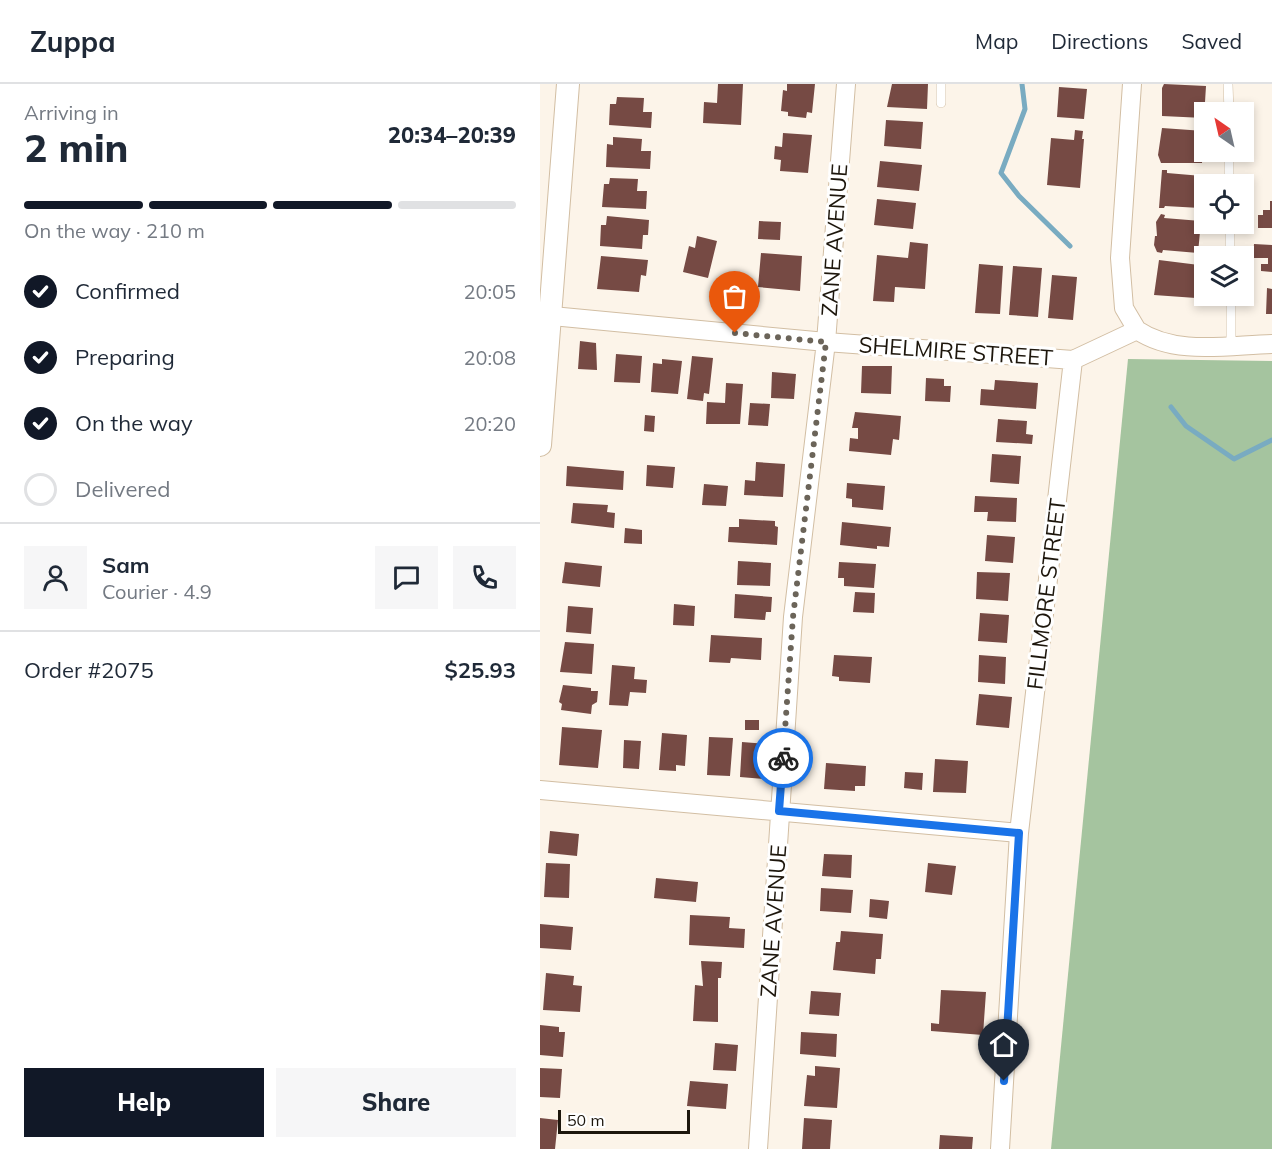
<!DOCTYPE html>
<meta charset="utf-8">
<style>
:root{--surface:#fff;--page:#f6f6f7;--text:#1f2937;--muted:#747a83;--line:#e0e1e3;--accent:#111827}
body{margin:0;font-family:Mulish,sans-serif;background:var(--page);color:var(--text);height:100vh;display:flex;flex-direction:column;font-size:22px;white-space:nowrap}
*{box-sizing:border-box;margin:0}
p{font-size:20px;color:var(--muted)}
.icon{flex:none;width:33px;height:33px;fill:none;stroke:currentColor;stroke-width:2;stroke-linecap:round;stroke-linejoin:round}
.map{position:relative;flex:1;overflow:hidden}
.side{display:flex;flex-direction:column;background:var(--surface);width:540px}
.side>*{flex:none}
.needle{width:39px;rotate:326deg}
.controls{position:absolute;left:654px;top:18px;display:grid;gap:12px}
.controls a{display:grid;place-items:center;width:60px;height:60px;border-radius:0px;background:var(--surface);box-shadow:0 3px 9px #0003;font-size:30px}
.scale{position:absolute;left:18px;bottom:15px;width:132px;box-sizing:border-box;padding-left:6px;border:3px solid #1d160c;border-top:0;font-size:16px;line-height:21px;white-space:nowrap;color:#1d160c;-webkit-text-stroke:4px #fff;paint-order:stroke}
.pin{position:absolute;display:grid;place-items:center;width:51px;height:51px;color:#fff;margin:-62px -26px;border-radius:50% 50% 50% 0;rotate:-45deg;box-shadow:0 0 6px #0007}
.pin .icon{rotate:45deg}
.courier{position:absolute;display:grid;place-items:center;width:60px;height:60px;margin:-30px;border:4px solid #1a73e8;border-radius:50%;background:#fff;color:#222;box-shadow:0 2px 8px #0007}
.head em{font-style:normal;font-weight:800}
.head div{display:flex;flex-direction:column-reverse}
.head{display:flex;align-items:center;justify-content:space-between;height:102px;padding:0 24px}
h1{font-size:39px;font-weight:800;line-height:45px}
.bar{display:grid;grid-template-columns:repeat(4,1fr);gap:9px 6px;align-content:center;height:72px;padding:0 24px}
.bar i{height:8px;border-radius:4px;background:var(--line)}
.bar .selected{background:var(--accent)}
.bar p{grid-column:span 4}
.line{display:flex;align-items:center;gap:15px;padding:0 24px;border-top:2px solid var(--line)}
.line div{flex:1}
.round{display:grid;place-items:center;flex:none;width:63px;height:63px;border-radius:0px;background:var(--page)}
ol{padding:0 24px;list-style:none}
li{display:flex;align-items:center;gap:18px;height:66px}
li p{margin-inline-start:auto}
li .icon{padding:6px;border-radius:50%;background:var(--accent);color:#fff;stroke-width:4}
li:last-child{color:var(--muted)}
li i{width:33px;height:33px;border:3px solid var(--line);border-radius:50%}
.action{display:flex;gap:12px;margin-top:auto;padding:12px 24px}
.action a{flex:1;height:69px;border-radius:0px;background:var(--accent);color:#fff;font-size:24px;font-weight:800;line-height:69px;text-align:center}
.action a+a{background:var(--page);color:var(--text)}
header{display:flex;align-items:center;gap:36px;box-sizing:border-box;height:84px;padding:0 30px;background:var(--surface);border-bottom:2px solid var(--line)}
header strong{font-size:28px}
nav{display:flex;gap:33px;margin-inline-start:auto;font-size:21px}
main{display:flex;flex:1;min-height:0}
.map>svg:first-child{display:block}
.forest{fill:#a5c49f}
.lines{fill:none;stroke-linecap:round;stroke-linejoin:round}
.stream{stroke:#79abc1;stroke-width:5}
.building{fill:#764a44}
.service-casing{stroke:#d2bea3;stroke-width:10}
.minor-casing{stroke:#d2bea3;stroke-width:20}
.tertiary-casing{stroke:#d2bea3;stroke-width:24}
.service{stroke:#fff;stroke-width:9}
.minor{stroke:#fff;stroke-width:18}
.tertiary{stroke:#fff;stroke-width:22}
.done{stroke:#6b6459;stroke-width:6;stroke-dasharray:0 10.8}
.route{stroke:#1a73e8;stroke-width:8}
.labels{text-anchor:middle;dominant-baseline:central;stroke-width:6;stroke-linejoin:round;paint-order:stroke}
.street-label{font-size:22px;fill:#1d160c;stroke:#fff}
</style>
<header>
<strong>Zuppa</strong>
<nav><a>Map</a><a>Directions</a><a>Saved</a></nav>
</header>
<main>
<section class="side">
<div class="head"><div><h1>2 min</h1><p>Arriving in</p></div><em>20:34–20:39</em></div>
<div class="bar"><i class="selected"></i><i class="selected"></i><i class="selected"></i><i></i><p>On the way · 210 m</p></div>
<ol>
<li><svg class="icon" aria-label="check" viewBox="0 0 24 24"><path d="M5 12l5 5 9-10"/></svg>Confirmed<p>20:05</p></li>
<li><svg class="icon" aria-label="check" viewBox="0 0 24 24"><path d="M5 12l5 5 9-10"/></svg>Preparing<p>20:08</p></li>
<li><svg class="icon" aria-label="check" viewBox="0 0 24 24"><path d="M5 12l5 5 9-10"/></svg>On the way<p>20:20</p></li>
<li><i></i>Delivered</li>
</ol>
<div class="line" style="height:108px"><a class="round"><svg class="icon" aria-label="person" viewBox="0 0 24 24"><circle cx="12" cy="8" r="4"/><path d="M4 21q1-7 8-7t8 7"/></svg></a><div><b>Sam</b><p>Courier · 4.9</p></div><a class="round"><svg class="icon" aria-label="chat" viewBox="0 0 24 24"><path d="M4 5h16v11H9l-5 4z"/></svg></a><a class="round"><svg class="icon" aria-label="phone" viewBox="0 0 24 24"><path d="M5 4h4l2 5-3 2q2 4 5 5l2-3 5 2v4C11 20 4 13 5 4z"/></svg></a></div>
<div class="line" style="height:78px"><div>Order #2075</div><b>$25.93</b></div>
<div class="action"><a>Help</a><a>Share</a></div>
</section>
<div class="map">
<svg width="732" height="1065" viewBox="0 0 732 1065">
<rect width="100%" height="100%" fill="#fcf4e9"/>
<!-- forest -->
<path class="forest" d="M588 275 732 277V1065H511Z"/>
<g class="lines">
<!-- stream -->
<path class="stream" d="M482 0 485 25 461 89 479 112 530 162
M631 323 646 342 694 375 732 356"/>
</g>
<!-- building -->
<path class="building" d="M178 0H203L201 41 163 39 164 18 177 19Z
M247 0H275L272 29 267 28 266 34 248 32V28L241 27 243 6 247 7Z
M352 0H388L387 25 347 23Z
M624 0 666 2 664 34 622 32V4Z
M519 3 547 5 544 35 517 33Z
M77 13 104 14 103 28H112L111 44 69 41 70 20H76Z
M346 36 383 38 381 65 344 62Z
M622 44 664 47 662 79H621L618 71Z
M535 46 543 47 542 55H544L540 104 507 101 511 54 534 56Z
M243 49 272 51 268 89 240 87 241 76 234 75 235 62 242 63Z
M73 53 102 55 101 67H111L110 85 66 83 67 60 73 61Z
M340 77 382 81 379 107 337 103Z
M622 86H627V89L662 92 660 124 625 122 624 124H619Z
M70 94 98 95 97 107H107L106 125 62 123 64 100H69Z
M337 115 376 119 373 145 334 141Z
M730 117H732V144H718V131H723V126H730Z
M621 130 625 131 624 134 661 137 658 169 623 166 622 169 617 168 614 161 615 152H617L616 138Z
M67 132 109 136 108 151H103L102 165 60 162 61 141H66Z
M219 137 241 138 240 156 218 155Z
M157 152 177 157 168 194 143 188 149 162 155 164Z
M370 158 388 160 385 205 355 203 354 218 333 217 337 171 368 174Z
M714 160 732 161V188L721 187V180H728V174H713Z
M221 169 262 172 260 207 218 203Z
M61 172 108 176 106 192 101 191 99 208 57 205Z
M619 176 659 181 656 214 614 211Z
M439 180 463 182 460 230 435 229Z
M473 182 502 184 498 233 469 231Z
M512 191 537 193 533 236 508 234Z
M727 204 732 205V230H726Z
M40 257 56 259 57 286 38 285Z
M76 270 102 272 100 299 74 298Z
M152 272 173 274 169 310 164 309 163 317 147 315Z
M122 275 142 277 138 310 111 308 113 279 122 280Z
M322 282H352L351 310 321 309Z
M232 288 256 290 254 315 231 314Z
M386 294 404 295V302H411L410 318 385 317Z
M455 296 498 299 496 325 440 321 441 305 454 306Z
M186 299 203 300 200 340H166L167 318 185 319Z
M210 319 230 320 228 342 208 341Z
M315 328 361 332 359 356 353 355 351 371 309 367 310 354 318 355V344H312Z
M105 331 115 332 114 348 104 347Z
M458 335 487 337 486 350 493 351 492 360 456 358Z
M452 370 481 372 479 400 450 398Z
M216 378 245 380 243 413 204 411 205 396 215 397Z
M107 381 135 383 133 404 106 402Z
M27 382 84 387 83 406 26 402Z
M307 399 345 402 343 426 312 423V415L306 414Z
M164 400 188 402 186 422 162 421Z
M435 412 477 414 476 438 447 437 448 428H434Z
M33 419 68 421 67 428 75 429 74 444 31 439Z
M199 435 235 437V442L238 443 237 461 188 458 189 443H199Z
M302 438 351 443 349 463 337 462V465L300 461Z
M85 444 102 446V460L84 459Z
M447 451 475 453 473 479 445 477Z
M198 477 231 479 230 502 197 501Z
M25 478 62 482 60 503 22 499Z
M299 478 336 480 334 504 304 502V494H298Z
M437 488 470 489 468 517 436 515Z
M315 508 335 509 334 529 313 528Z
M195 510 232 513 231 528H226L225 536 194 534Z
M134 520 155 522 154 542 133 541Z
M28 522 53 524 51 550 26 548Z
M440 529 469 531 467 559 438 557Z
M171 551 222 554 221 576 191 574 190 579 169 578Z
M25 558 54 560 52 590 20 588Z
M294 571 332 573 330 599 299 597V593L292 592Z
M439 571 466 573 465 600 438 598Z
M72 581 95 583 94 595 107 596 106 609 90 608 88 622 69 621Z
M23 601 51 604V607H58L57 618 52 621 51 630 21 626 22 620 19 618Z
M439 610 472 613 469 644 436 641Z
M205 636H219V646H205Z
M22 643 62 646 58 684 19 681Z
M122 649 147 651 145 682 136 681V687L119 686Z
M169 653 193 654 190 692 167 691Z
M84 656 101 657 99 685 83 684Z
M202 658 227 660 224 695 200 693Z
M395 675 428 677 426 709 393 708Z
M286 679 326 682 325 702H315V707L284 705Z
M365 688 383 689 382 706 364 704Z
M10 747 39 750 37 772 8 769Z
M284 770 312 771 311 794 282 792Z
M6 779 30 780 29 814 4 813Z
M388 779 416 782 412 811 385 808Z
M116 794 158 798 156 818 114 814Z
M281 804 313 806 311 829 280 827Z
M330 815 349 817 347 835 329 833Z
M150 831 190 833 189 844 205 845 204 864 149 861Z
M0 840 33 843 31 866 0 864Z
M301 847 343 850 341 875H336L335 890 293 886 296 858H300Z
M161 877 182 878 181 894H178V938L153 937 155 901 163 902Z
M6 889 34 892 33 901 42 902 40 928 3 926Z
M401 906 446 908 443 951 391 947V939L399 940Z
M271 907 301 909 299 932 269 930Z
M0 941 19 943V948H25L23 973 0 971Z
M261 948 297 950 296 973 260 970Z
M175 959 198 961 196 987 173 986Z
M275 982 300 984 297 1024 264 1022 267 991 275 992Z
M0 984 22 985 20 1014 0 1013Z
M150 997 188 1000 186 1025 147 1022Z
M0 1034 18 1036 15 1065H0Z
M264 1034 292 1036 290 1065H262Z
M400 1051 433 1053 432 1065H399Z"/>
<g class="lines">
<defs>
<path id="service" d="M401 0V19
M688 0 689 28
M689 68V100
M690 140V172
M691 212V261"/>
<path id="minor" d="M12 232 286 258 533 276
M597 246C635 272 688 261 732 260
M0 706 479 749
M218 1065 253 533 286 258 306 0
M460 1065 479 749 533 276 597 246 584 224 580 174 592 0"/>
<path id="tertiary" d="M0 361 28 0"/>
</defs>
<!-- service casing -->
<use href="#service" class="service-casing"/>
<!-- minor casing -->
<use href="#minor" class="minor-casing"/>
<!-- tertiary casing -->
<use href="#tertiary" class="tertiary-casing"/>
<!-- service -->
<use href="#service" class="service"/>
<!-- minor -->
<use href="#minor" class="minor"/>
<!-- tertiary -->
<use href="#tertiary" class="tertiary"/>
</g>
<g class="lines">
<!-- done -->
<path class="done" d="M195 249 286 258 253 533 243 674"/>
<!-- route -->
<path class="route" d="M243 674 239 727 479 749 464 997"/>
</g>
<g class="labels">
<!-- street labels -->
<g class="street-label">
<text transform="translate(294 156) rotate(-86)">ZANE AVENUE</text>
<text transform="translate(416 267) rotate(4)">SHELMIRE STREET</text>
<text transform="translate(506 510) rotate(-83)">FILLMORE STREET</text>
<text transform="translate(233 837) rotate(-86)">ZANE AVENUE</text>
</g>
</g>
</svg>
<div class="controls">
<a><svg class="needle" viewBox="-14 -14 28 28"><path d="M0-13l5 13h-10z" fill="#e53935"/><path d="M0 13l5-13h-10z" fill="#747a83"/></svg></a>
<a><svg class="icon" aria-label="locate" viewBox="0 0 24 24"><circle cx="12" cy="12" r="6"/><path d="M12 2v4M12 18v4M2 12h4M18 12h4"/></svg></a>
<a><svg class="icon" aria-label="layers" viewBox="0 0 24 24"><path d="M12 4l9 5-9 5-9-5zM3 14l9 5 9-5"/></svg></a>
</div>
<div class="scale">50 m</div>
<div class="pin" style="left:195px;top:249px;background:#ea580c"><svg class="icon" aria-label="bag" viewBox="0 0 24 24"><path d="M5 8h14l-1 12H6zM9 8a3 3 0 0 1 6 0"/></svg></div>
<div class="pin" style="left:464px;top:997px;background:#1f2937"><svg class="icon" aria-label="home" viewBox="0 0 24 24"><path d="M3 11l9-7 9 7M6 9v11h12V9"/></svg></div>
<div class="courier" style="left:243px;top:674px"><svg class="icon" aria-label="bike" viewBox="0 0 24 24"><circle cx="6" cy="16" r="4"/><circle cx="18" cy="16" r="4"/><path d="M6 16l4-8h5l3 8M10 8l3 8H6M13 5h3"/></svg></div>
</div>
</main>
